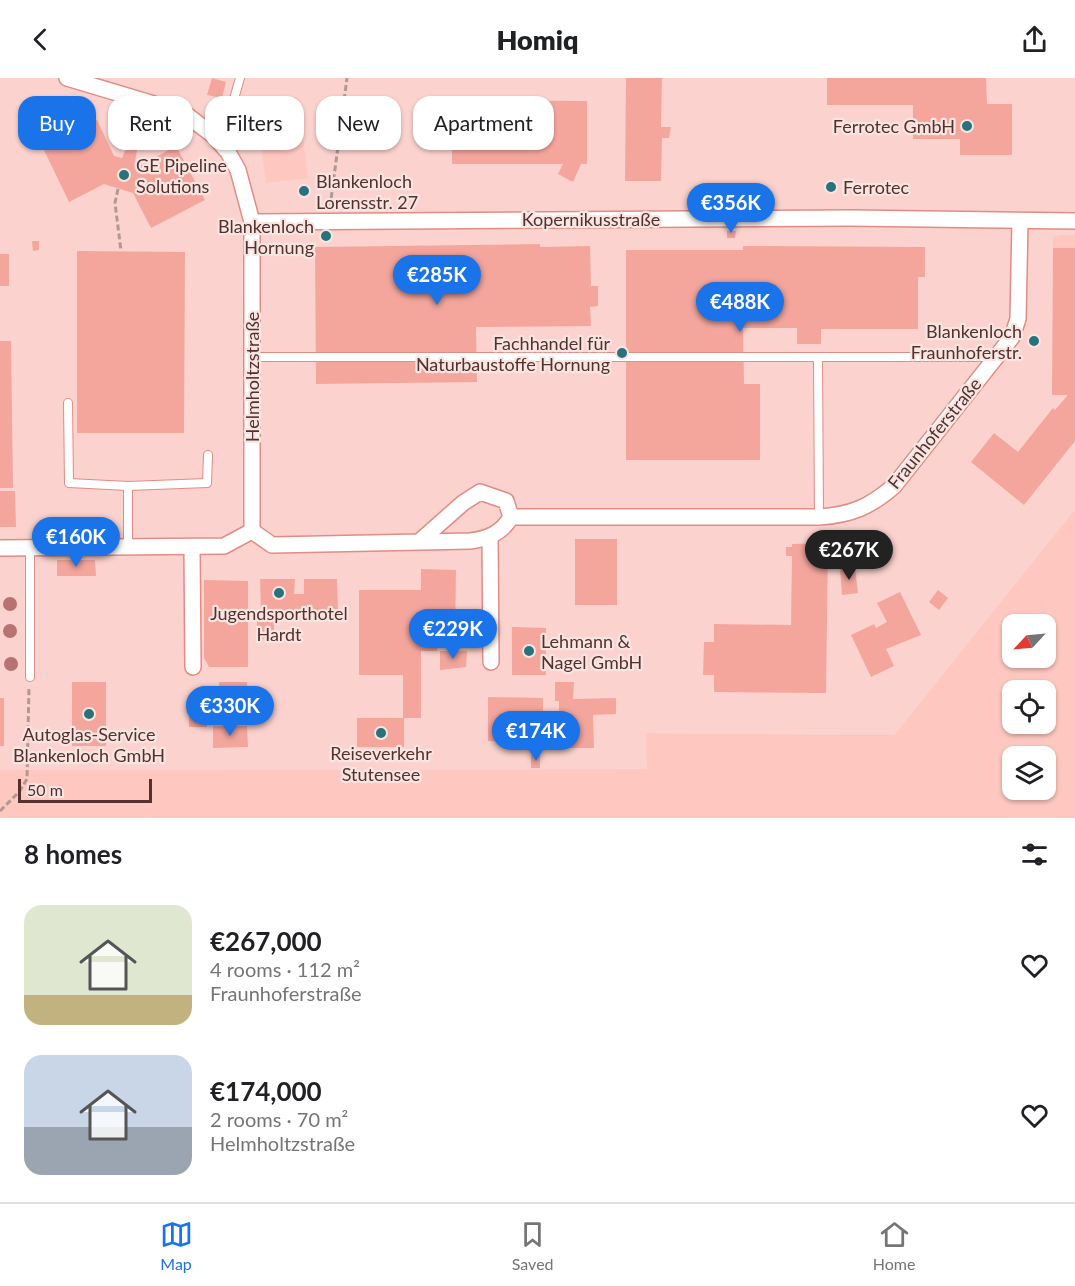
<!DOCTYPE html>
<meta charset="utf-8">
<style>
:root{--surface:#fff;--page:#f6f6f6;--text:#202124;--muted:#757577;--line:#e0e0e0;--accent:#1a73e8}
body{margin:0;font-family:Lato,sans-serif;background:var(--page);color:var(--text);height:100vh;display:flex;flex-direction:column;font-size:22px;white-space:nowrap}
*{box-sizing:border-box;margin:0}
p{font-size:20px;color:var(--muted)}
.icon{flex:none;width:33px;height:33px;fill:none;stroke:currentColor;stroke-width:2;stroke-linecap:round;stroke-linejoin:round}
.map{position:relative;height:740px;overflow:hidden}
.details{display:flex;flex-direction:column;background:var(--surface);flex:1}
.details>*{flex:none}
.top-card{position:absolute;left:18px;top:18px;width:600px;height:54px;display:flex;gap:12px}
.needle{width:39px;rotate:244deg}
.tools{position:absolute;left:1002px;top:536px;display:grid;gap:12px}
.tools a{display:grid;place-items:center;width:54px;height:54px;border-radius:12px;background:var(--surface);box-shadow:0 2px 4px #0004;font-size:30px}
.scale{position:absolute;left:18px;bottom:15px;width:134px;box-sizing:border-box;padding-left:6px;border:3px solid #55312d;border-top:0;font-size:16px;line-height:21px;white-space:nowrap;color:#55312d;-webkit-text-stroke:4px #f8e5e2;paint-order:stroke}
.price{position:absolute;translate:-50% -51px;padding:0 14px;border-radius:21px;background:var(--accent);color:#fff;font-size:20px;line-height:39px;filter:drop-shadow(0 2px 3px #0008)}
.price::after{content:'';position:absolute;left:50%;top:36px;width:18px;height:14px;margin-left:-9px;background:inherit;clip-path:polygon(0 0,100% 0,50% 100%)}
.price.active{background:#222;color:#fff}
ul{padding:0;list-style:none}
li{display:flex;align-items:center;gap:18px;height:150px;padding:0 24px}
li span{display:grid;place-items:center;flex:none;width:168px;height:120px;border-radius:18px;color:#555}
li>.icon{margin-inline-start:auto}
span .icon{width:72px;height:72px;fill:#fffc;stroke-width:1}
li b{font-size:26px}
h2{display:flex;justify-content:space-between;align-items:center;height:72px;padding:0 24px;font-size:26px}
.tag{padding:0 21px;border-radius:18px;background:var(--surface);box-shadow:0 2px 4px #0004;font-size:21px;line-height:54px}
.tag.active{background:var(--accent);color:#fff}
header{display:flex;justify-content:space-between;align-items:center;height:78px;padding:0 24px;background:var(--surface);font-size:27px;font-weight:800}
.tab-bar{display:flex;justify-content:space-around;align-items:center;height:84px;border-top:2px solid var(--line);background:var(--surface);font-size:16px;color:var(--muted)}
.tab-bar a{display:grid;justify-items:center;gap:3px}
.tab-bar .active{color:var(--accent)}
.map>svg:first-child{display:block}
.built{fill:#fbd2cd}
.green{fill:#fec7c0;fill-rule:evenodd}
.building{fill:#f4a69d}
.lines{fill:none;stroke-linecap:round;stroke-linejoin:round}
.lane-casing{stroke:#e28c83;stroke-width:10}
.street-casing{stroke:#e28c83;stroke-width:18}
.path{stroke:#b29895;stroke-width:3;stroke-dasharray:6 3;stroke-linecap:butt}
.lane{stroke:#fff;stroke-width:8}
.street{stroke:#fff;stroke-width:15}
.tree{fill:#b97272}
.poi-dot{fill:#29727b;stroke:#f8e5e2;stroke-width:2}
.labels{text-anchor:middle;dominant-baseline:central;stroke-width:4.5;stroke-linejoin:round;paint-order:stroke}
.poi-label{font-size:18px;fill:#55312d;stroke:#f8e5e2;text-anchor:end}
.street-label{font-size:18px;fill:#55312d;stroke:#f8e5e2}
</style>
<header><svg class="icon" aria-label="back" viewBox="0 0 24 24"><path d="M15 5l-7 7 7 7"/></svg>Homiq<svg class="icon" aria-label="share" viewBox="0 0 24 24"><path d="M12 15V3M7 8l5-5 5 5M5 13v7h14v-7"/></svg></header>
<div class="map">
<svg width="1075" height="740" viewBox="0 0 1075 740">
<rect width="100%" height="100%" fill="#f8e5e2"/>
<path class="built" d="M0,0H1075V431L894,657L646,655L648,691L0,692Z"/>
<g class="green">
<path d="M298,19L308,100L266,105L256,24Z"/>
<path d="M1061,157H1075V170H1053V159Z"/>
<path d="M1075,431V740H0V692L647,691L646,655L894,657ZM1012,546H1046V579H1012ZM1012,612H1046V645H1012ZM1012,678H1046V711H1012Z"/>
</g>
<g class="building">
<path d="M212,0L226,4L222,20L207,17Z"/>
<path d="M626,0H662L661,49H671L669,60H662L661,103H625Z"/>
<path d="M827,0H986L987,26H1012V77H960V61H913V27H827Z"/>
<path d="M452,22L587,23V86H581L573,104L558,96L563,86H452Z"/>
<path d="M97,42L114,78L122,80L127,69L132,68L137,72L135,84L141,87L176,68L205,122L151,150L133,115L104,106L69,124L43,70Z"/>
<rect x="827" y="104" width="8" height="10"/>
<path d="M307,109L308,116H300L299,110Z"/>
<path d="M727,153H736L735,160H727Z"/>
<path d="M321,154H331V161L321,162Z"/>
<path d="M32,163H39V172L33,173Z"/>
<path d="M540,166V169L590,168L591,208H598V228L590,229L591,248L476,249L477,304L316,306L315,169Z"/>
<path d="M743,168L925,169V199H918V251H821V266H797V250H743L744,306H760V382H626V172H743Z"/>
<path d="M1053,170H1075V363L1024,427L971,384L994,355L1018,374L1053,330L1055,332L1068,317H1052Z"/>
<path d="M77,173L185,174L184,355H77Z"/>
<rect x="0" y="176" width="9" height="32"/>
<path d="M1033,257L1039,262L1034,268L1028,263Z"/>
<path d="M0,263H11L13,410H0Z"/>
<path d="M0,413H15L16,449H0Z"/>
<rect x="575" y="461" width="42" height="66"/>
<path d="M828,465L826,615L714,614V597H703L704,564H714V546L791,547L792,478H786V469H792V466Z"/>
<path d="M57,482H95L96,498H57Z"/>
<path d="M855,489L858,515L842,517L840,491Z"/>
<path d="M421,491L456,492L455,559H438L437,573H421V640H403V597H359V512H421Z"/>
<path d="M260,501H295L294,516H304V501H337L338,533H261Z"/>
<path d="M204,502L248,503V589H209L204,580Z"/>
<path d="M938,512L948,520L939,532L929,524Z"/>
<path d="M900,514L921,557L886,571L894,588L871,599L851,557L874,546L876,550L887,544L877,525Z"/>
<path d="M257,538H274V560L257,561Z"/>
<path d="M512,549L546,550V597H512Z"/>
<path d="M440,573H467L466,589L440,592Z"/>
<rect x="72" y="604" width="34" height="64"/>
<path d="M219,604H247L248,634L220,635Z"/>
<path d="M555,604H574L573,621L616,620V636L593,637L594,670H541L543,663H528V672L513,671V664L488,663V619L543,620V656H559V623H555Z"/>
<rect x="0" y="620" width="4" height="48"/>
<path d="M189,631H206L207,649H189Z"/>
<rect x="357" y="640" width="47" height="29"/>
<path d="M213,648H247L248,669L213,670Z"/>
<rect x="531" y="677" width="9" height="13"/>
</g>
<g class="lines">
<defs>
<g id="lane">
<path d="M214,58L228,42L240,0"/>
<path d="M252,279H994"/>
<path d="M818,280L819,439"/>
<path d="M68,325L69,405L128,408"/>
<path d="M128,469V408L207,405L208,377"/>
<path d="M30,599V470"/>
</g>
<g id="street">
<path d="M67,0L184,35L214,58L228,74L238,92L252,144V453"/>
<path d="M252,144L851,140L1075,143"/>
<path d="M511,439H819C851,437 870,429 894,408L1012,259L1018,241L1020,143"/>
<path d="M490,459L491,584"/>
<path d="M192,469L193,589"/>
<path d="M0,470L224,468L252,453L272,467L470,463C488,461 502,455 511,439L506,423L480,414L463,425L420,463"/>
</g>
</defs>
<use href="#lane" class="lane-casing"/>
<use href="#street" class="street-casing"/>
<g class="path">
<path d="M132,35L125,57L132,68"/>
<path d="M118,111L115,125L121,173"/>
<path d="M330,129L347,0"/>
<path d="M0,733L19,714L27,701L29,609"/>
</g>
<use href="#lane" class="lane"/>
<use href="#street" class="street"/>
</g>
<g class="tree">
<circle cx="10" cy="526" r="7"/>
<circle cx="10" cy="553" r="7"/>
<circle cx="11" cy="586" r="7"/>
</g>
<g class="poi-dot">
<circle cx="967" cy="48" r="6"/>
<circle cx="124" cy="97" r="6"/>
<circle cx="831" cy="109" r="6"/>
<circle cx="304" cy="113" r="6"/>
<circle cx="326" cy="158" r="6"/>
<circle cx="1034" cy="263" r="6"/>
<circle cx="622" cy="275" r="6"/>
<circle cx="279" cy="515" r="6"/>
<circle cx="529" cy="573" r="6"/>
<circle cx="89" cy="636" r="6"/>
<circle cx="381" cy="655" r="6"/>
</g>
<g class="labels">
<g class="poi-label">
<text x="955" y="48">Ferrotec GmbH</text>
<text x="136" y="87" text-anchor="start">GE Pipeline<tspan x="136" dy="21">Solutions</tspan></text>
<text x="316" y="103" text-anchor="start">Blankenloch<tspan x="316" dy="21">Lorensstr. 27</tspan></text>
<text x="843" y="109" text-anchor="start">Ferrotec</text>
<text x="314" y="148">Blankenloch<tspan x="314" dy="21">Hornung</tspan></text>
<text x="1022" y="253">Blankenloch<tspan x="1022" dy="21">Fraunhoferstr.</tspan></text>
<text x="610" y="265">Fachhandel für<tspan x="610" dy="21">Naturbaustoffe Hornung</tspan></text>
<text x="279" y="535" text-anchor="middle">Jugendsporthotel<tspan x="279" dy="21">Hardt</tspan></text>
<text x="541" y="563" text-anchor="start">Lehmann &amp;<tspan x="541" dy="21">Nagel GmbH</tspan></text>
<text x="89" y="656" text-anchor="middle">Autoglas-Service<tspan x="89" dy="21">Blankenloch GmbH</tspan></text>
<text x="381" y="675" text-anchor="middle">Reiseverkehr<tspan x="381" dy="21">Stutensee</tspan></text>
</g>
<g class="street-label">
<text x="591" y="141">Kopernikusstraße</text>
<text transform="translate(252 299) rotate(-90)">Helmholtzstraße</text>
<text transform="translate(934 355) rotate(-51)">Fraunhoferstraße</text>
</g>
</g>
</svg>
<div class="tools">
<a><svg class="needle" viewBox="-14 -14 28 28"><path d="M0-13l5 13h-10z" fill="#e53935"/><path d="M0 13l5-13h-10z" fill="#757577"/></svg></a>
<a><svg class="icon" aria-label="locate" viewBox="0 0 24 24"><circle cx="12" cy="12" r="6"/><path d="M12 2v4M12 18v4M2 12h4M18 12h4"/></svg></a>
<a><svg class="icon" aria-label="layers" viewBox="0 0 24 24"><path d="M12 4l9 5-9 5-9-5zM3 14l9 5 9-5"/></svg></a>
</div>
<div class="scale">50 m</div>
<b class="price" style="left:731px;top:156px">€356K</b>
<b class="price" style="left:437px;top:228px">€285K</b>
<b class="price" style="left:740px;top:255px">€488K</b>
<b class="price" style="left:76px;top:490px">€160K</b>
<b class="price active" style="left:849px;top:503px">€267K</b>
<b class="price" style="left:453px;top:582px">€229K</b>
<b class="price" style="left:230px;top:659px">€330K</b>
<b class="price" style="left:536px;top:684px">€174K</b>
<div class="top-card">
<a class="tag active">Buy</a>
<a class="tag">Rent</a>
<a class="tag">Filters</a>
<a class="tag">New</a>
<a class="tag">Apartment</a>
</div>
</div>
<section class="details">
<h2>8 homes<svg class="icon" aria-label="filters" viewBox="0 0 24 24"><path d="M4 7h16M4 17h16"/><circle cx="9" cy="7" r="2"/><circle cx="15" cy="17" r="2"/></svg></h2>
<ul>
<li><span style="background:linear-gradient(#dfe7d0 75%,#c2b280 0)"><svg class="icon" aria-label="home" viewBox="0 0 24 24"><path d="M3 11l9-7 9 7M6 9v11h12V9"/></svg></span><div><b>€267,000</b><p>4 rooms · 112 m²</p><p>Fraunhoferstraße</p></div><svg class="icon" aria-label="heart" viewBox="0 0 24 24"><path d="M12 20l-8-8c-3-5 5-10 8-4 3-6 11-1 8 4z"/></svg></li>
<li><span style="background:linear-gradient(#c9d6e8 60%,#9aa5b1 0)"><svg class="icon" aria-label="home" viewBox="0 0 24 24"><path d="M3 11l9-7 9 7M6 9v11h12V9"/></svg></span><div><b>€174,000</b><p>2 rooms · 70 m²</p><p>Helmholtzstraße</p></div><svg class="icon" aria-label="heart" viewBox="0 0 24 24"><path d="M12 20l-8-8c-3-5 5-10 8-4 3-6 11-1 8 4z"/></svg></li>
</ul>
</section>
<nav class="tab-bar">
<a class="active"><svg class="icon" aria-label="map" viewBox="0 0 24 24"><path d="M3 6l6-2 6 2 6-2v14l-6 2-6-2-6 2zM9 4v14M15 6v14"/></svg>Map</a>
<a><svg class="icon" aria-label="saved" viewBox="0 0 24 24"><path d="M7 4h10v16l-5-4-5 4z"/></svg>Saved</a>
<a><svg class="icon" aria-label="home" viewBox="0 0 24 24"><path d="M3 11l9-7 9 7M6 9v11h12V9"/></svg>Home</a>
</nav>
